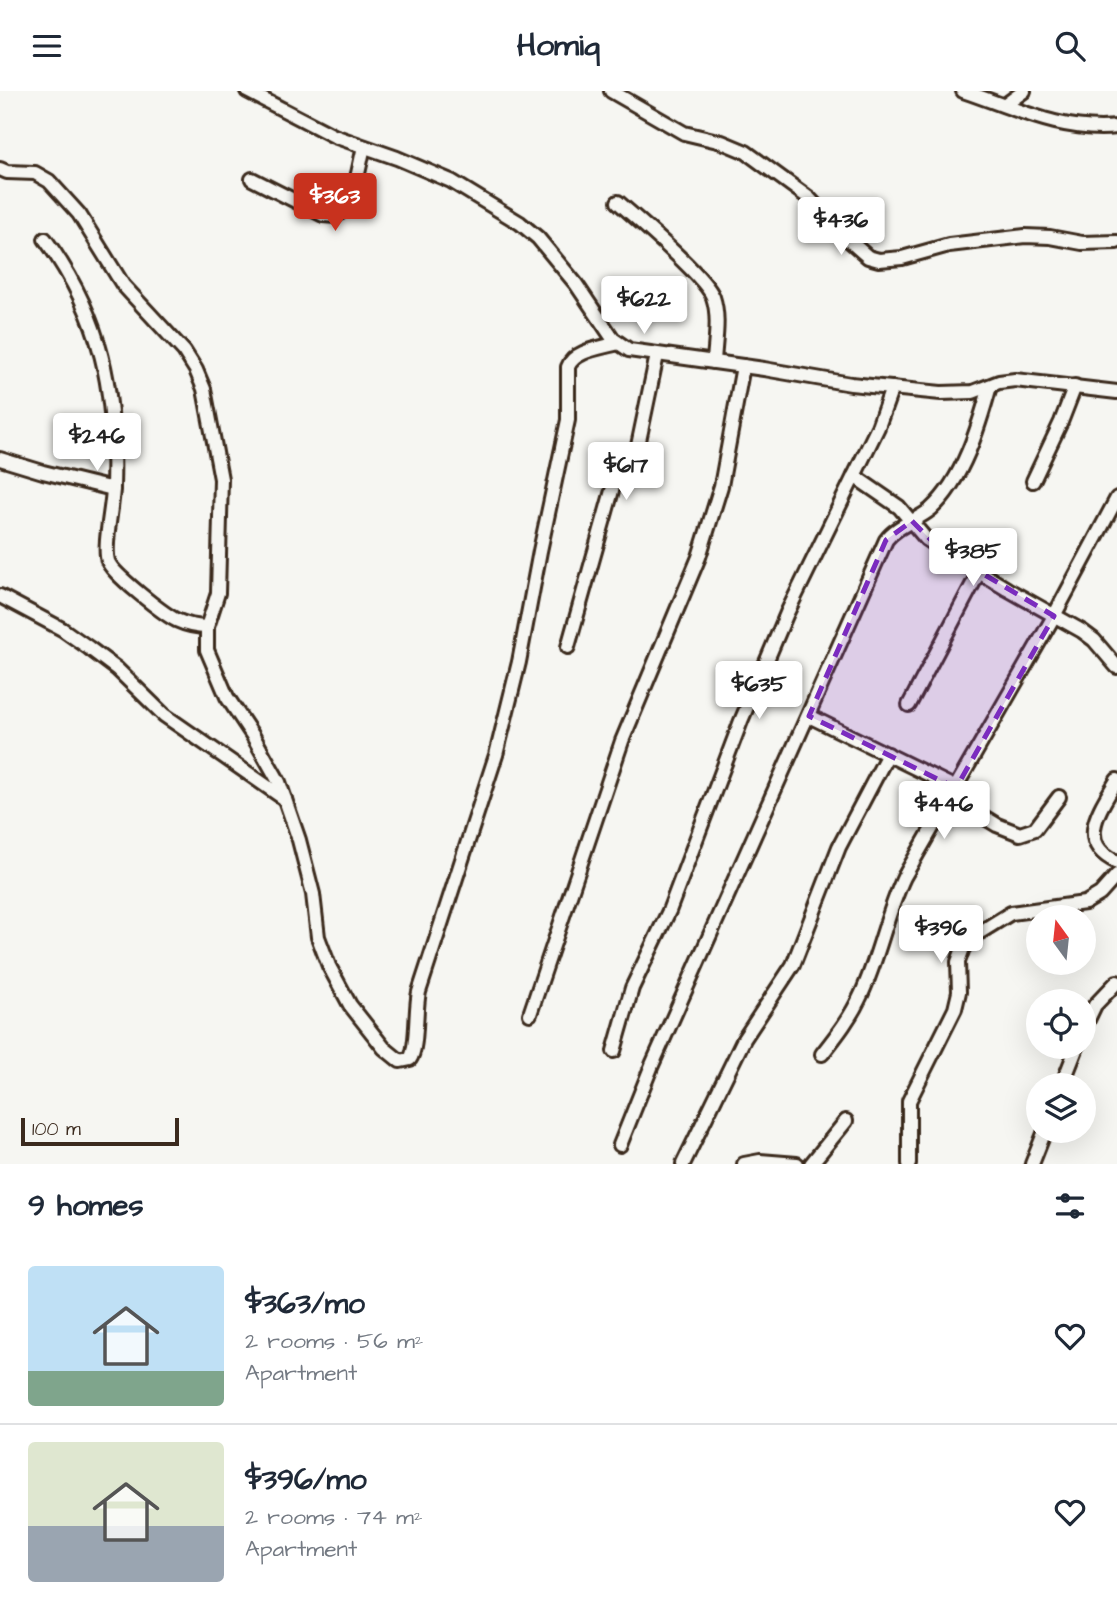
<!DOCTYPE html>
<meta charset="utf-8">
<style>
:root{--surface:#fff;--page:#f6f6f7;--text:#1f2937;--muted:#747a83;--line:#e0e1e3;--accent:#c8321e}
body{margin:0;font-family:"Architects Daughter",sans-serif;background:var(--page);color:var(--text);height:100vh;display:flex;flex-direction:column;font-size:26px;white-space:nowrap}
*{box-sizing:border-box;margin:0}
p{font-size:23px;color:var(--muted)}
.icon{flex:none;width:38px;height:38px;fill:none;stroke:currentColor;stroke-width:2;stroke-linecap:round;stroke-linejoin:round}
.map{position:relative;height:1073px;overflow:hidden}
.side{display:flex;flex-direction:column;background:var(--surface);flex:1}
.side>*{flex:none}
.needle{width:46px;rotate:345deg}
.tools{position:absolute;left:1026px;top:814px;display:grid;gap:14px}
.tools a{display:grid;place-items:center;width:70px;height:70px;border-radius:50%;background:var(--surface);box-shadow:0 7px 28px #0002;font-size:35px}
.scale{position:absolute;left:21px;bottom:18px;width:158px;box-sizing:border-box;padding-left:7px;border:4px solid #3b2a1e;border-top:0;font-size:19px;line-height:24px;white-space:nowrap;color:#3b2a1e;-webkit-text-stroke:5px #f6f6f2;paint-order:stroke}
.price{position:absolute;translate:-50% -60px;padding:0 16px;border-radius:7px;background:#fff;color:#222;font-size:23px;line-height:46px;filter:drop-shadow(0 2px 4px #0008)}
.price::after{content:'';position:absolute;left:50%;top:42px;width:21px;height:16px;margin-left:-10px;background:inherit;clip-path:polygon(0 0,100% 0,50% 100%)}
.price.selected{background:var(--accent);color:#fff}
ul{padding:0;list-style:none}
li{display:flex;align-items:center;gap:21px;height:175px;padding:0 28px}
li+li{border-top:2px solid var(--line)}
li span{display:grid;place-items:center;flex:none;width:196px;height:140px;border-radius:7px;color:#555}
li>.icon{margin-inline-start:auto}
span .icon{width:84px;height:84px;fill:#fffc;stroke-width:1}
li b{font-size:30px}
h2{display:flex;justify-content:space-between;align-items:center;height:84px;padding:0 28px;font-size:30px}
header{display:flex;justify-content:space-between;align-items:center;height:91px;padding:0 28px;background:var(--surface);font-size:32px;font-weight:700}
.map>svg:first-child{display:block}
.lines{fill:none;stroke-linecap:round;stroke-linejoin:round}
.minor-casing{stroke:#3b2a1e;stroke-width:18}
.minor{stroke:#f6f6f2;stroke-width:12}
.marked{fill:#7b2cbf;fill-opacity:0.2;stroke:#7b2cbf;stroke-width:5;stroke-dasharray:14 9;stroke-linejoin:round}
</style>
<header><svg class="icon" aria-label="menu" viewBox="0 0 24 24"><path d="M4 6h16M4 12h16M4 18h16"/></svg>Homiq<svg class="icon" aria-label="search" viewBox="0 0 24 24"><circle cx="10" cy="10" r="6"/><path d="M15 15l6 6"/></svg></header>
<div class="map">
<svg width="1117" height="1073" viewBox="0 0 1117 1073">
<rect width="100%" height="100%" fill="#f6f6f2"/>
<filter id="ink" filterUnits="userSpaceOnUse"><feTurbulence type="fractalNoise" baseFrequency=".0143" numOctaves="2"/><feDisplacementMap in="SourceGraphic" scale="14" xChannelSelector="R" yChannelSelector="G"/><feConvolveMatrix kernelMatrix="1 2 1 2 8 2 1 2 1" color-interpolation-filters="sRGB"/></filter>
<g filter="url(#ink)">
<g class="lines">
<defs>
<g id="minor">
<path d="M247,0L334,45L397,67L451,90L520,132L538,147L576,193L613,248L629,259L764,278L851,293L941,302L973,301L999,291L1015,289L1117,301"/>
<path d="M611,0L684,42L722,51L746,61L809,107L843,144L868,166L879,169L902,167L949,154L1025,145L1050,146L1082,152L1117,151"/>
<path d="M963,0C1014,17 1063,42 1117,36"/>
<path d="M1005,14L1024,0"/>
<path d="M0,78L7,81L35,82L49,90L79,123L123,194L184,260L196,279L204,298L221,388L218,502L207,536V559L227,606L253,645L279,691L299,749L313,803L318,846L329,875L350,914L384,957L400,970L410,968C418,957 415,918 419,901L496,664L519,571L540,460L568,329V276C574,259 602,257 618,252"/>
<path d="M252,88L323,124L336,125C356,111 358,78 364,56"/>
<path d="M618,111C638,129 705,185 713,206C720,227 715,250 714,271"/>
<path d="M45,148C102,226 116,300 113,396C113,415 103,454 108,470C112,483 164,523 176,529C187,534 196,536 207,536"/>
<path d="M0,368L43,381L113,398"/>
<path d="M854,385L899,416L926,448L938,456L1007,498L1082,540L1094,549L1117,576"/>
<path d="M1033,390L1061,331L1075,295"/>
<path d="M0,505L62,538L89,557L117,578L164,624L285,708"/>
<path d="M568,556L613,396C618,384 630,381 635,369L657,264"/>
<path d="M909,614L979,481"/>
<path d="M809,625L956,697"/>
<path d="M1117,689C1101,717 1074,751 1117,771"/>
<path d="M951,706L997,734L1020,743L1035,738L1059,706"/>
<path d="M530,923L622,650L699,466L721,395L743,275"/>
<path d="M1083,939L1095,914L1117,891"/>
<path d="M614,960L632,897L669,820L741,630L787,522L878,336L892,297"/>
<path d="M822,963C837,944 851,926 861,904C879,866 886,824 904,786L1054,525L1117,407"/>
<path d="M1062,994L1077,956"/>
<path d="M620,1054L652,974L886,449C897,434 917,430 931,418C963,389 979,335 990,295"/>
<path d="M683,1073L744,948L793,874L839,756L888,663"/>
<path d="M744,1073L760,1070L797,1073"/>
<path d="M811,1073L846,1030"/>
<path d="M909,1073V1010L955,918L959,901L958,871L963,857L977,843L1011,822L1085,812L1100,803L1117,784"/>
<path d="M1032,1073L1045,1040"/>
</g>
</defs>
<use href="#minor" class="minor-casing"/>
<use href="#minor" class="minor"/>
</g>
</g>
<path class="marked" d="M912,430L938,456L1054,525L956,697L809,625L886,449Z"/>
</svg>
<div class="tools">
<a><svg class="needle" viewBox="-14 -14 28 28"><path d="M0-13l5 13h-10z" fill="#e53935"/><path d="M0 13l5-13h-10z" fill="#747a83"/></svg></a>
<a><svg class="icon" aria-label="locate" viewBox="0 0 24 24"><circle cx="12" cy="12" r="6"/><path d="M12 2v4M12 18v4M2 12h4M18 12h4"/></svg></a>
<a><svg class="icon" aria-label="layers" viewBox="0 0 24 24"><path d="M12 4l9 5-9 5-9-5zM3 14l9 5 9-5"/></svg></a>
</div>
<div class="scale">100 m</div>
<b class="price selected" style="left:335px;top:142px">$363</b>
<b class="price" style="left:841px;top:166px">$436</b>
<b class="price" style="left:644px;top:245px">$622</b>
<b class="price" style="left:97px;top:382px">$246</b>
<b class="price" style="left:626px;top:411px">$617</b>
<b class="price" style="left:973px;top:497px">$385</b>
<b class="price" style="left:759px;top:630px">$635</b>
<b class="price" style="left:944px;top:750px">$446</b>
<b class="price" style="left:941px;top:874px">$396</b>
</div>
<section class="side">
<h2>9 homes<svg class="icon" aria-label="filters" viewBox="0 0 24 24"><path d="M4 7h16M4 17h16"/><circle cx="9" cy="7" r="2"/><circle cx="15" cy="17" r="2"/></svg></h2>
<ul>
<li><span style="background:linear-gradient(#bfe0f5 75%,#7fa58c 0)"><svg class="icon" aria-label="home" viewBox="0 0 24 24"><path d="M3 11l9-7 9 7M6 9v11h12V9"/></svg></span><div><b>$363/mo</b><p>2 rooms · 56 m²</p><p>Apartment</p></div><svg class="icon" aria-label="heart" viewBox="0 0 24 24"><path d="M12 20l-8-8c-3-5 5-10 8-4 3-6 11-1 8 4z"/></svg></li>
<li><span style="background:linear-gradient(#dfe7d0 60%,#9aa5b1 0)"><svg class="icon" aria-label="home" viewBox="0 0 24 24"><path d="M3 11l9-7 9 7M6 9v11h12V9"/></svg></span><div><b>$396/mo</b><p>2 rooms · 74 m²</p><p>Apartment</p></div><svg class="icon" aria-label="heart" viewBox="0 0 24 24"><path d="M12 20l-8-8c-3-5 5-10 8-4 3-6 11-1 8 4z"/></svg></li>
</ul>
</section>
